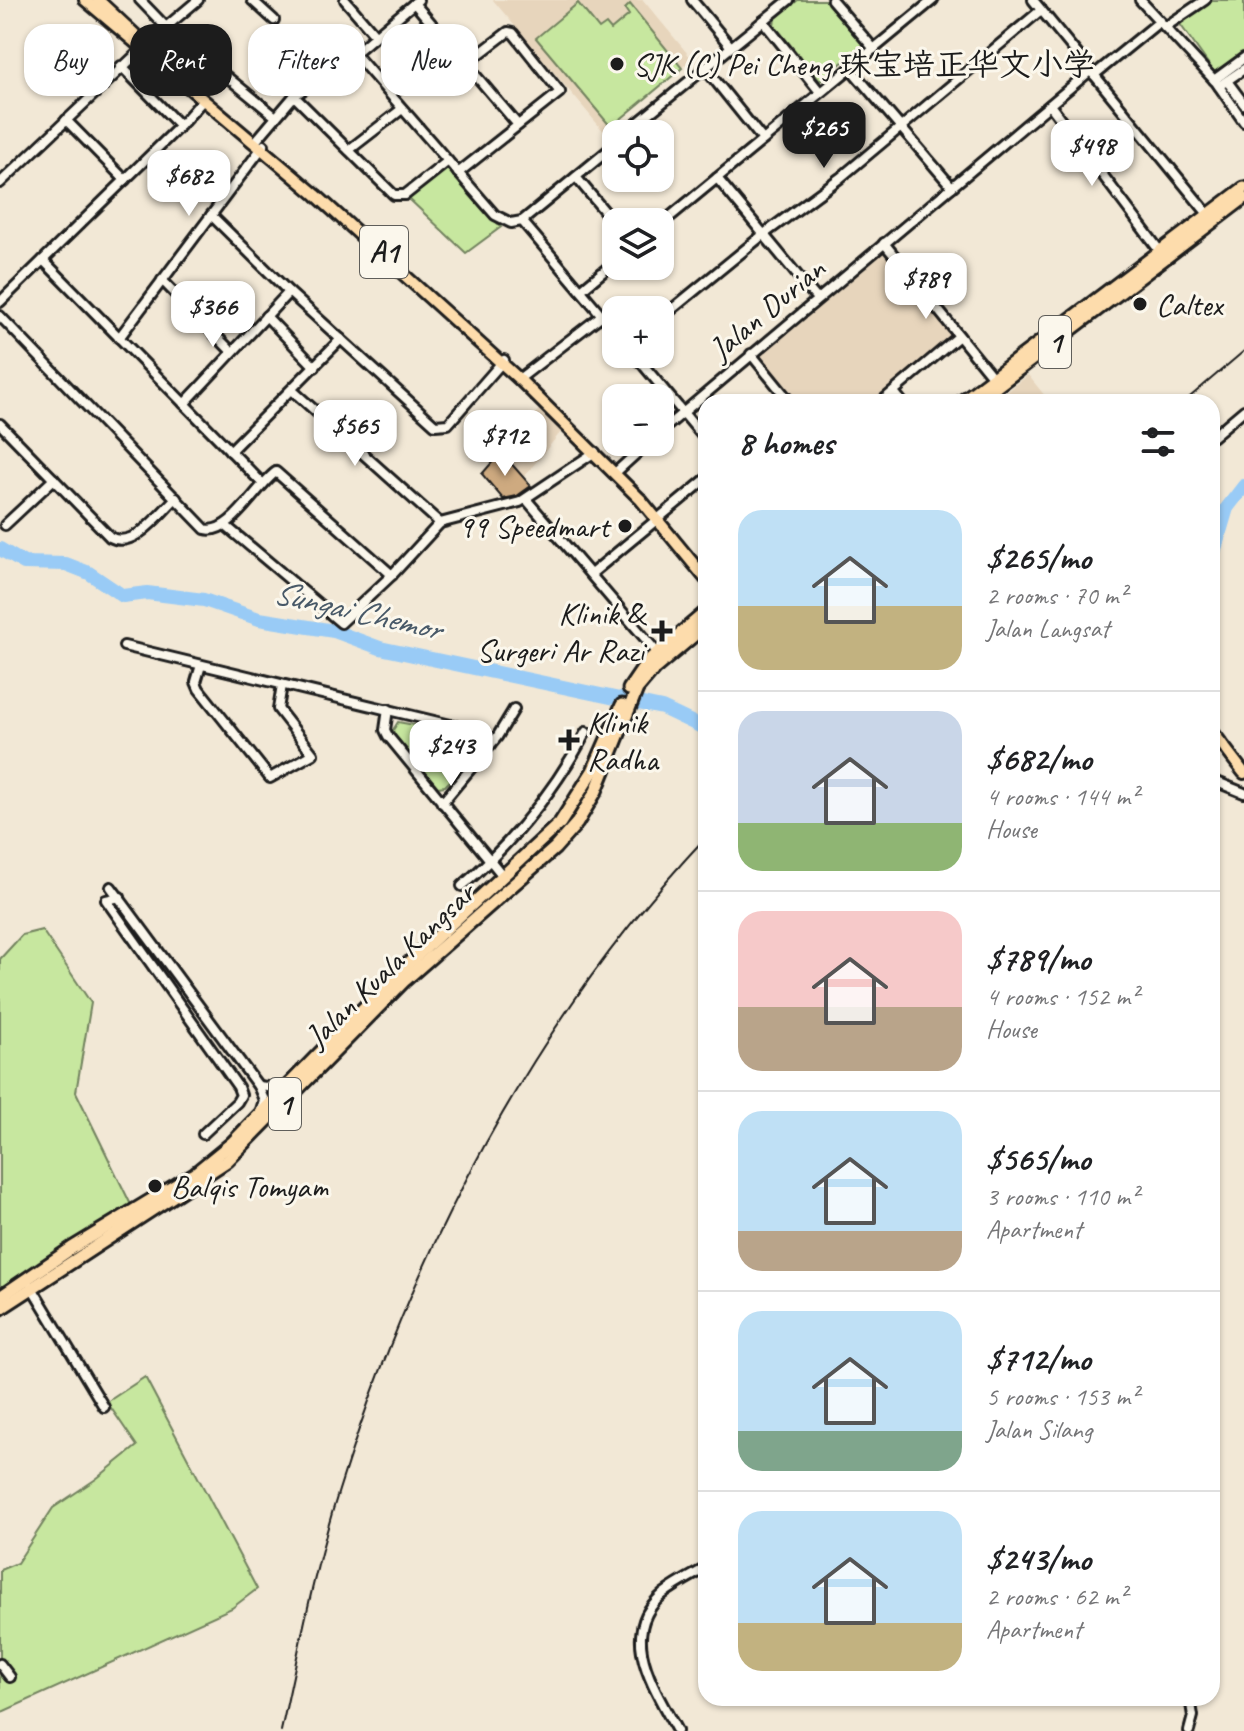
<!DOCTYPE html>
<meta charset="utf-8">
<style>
:root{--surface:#fff;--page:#f2f2f2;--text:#202124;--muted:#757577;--line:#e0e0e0;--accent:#1c1c1c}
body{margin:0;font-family:Caveat,"LXGW WenKai TC",sans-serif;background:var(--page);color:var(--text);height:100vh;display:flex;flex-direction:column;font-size:30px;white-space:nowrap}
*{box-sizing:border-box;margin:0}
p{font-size:26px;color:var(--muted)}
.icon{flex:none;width:44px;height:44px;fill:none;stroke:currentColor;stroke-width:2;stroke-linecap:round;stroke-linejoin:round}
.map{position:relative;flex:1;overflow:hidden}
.panel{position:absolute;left:698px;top:394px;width:522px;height:1312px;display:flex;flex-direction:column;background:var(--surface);border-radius:24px;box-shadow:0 2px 6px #0004}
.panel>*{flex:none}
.hud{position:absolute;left:24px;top:24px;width:554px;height:72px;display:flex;gap:16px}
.controls{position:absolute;left:602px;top:120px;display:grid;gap:16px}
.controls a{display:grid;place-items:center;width:72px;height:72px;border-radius:16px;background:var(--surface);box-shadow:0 2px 6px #0004;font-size:40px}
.price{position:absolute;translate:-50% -68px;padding:0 18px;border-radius:16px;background:#fff;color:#222;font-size:26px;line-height:52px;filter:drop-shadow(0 2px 4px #0008)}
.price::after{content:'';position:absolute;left:50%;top:48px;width:24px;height:18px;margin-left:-12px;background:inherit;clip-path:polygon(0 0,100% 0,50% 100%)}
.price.selected{background:var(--accent);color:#fff}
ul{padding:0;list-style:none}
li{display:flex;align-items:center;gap:24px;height:200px;padding:0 40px}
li+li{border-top:2px solid var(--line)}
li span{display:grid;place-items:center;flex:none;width:224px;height:160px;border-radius:24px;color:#555}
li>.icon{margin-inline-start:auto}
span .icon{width:96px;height:96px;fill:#fffc;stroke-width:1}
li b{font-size:34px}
h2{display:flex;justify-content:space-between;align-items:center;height:96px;padding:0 40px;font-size:34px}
.chip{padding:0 28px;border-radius:24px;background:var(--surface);box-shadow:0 2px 6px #0004;font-size:28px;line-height:72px}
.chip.selected{background:var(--accent);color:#fff}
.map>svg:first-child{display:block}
.built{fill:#e7d5bc}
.green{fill:#c7e79f;stroke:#72825e;stroke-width:2}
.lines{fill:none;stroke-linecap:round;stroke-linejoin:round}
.river{stroke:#99cbf6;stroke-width:14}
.building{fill:#ceaa80;stroke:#1c1c1c;stroke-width:2}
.minor-casing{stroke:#1c1c1c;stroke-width:14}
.major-casing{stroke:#1c1c1c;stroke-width:16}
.highway-casing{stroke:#1c1c1c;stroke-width:17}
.minor{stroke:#fbf7ec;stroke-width:8}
.major{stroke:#fddcac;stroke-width:10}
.highway{stroke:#fddcac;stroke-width:11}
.rail{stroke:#1c1c1c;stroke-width:2}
.poi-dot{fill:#1c1c1c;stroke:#fbf7ec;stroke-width:3}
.labels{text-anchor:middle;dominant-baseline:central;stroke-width:6;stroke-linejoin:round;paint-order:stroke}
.shield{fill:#fbf7ec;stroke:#5f5e5a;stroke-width:2}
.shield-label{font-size:30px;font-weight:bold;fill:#1c1c1c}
.poi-label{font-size:32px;fill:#1c1c1c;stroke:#fbf7ec;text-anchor:start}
.street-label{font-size:32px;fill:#1c1c1c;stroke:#fbf7ec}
.water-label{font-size:34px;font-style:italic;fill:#485968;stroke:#fbf7ec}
</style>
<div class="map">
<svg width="1244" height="1731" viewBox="0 0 1244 1731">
<rect width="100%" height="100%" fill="#f2e8d6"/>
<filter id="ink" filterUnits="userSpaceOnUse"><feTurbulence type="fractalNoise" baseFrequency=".0125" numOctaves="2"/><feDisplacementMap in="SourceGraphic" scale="16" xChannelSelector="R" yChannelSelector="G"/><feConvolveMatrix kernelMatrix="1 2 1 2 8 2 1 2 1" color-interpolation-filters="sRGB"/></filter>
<g filter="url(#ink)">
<g class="built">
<path d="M493,0H643L692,59L605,133Z"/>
<path d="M888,242L964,335L882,402H790L751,354Z"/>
<path d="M1028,375L1050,402H994Z"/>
<path d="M543,405L565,427L523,478L501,452Z"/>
</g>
<g class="green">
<path d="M798,0H825L863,45L820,81L774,25L775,18Z"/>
<path d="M1199,0H1244V52L1214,72L1175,17Z"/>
<path d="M578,3L599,29L606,24L611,30L629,15L625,9L630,4L682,68L611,127L536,38Z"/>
<path d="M447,168L501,227L466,253L407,197Z"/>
<path d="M398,722L462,734L475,746V755L445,786L438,787L395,736L393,730Z"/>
<path d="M42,930L91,1003L76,1092L134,1211L0,1297V959L22,935Z"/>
<path d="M145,1377L257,1589L232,1608L0,1713V1570L17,1563L53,1508L96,1479L137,1446L107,1402Z"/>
</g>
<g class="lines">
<g class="river">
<path d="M0,549L24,563L66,564L89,573L123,596L147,593L204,600L259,619L334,631L380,648L662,708L706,729"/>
<path d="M1212,559L1227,508L1244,486"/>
</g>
</g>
<path class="building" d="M501,452L531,486L517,496L503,499L482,474Z"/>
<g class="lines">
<defs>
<g id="minor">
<path d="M140,0L166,27L276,117"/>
<path d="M252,0L274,20"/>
<path d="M345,0L376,36"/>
<path d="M692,0L731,47"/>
<path d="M832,0L874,49"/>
<path d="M1033,0L1212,219"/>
<path d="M1140,0L1216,82L1244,122"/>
<path d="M414,3L518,125"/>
<path d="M763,21L820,92"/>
<path d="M166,27L198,0"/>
<path d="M1165,27L1205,0"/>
<path d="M355,54L495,215L511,223L522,221L616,144"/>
<path d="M121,66L180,126"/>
<path d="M705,68L763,140"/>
<path d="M850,68L952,187"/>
<path d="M1094,75L1159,22"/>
<path d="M1214,80L1244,58"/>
<path d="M1227,81L1244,104"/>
<path d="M1219,86L1244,69"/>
<path d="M294,96L394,195H405L448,161"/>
<path d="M1050,105L1162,254"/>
<path d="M66,120L125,180"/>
<path d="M624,134L789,0"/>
<path d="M255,142L294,96L350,57L418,0"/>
<path d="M349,150L402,109"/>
<path d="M458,173L560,92L513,33L508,32L466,64"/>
<path d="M576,177L616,225"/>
<path d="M717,178L817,299"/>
<path d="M0,183L142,49"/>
<path d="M211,215L289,292L435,425L448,424L504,360"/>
<path d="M522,221L616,332"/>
<path d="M660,225L933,0"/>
<path d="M884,243L994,379"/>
<path d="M43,260L263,484"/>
<path d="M162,280L232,352"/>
<path d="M581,290L616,261"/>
<path d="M0,302L180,126L203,100"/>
<path d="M0,316L205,529C230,536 256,486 276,472L392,575"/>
<path d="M266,316L315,367"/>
<path d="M660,319L764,234L840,178L1041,10"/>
<path d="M119,338L264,145"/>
<path d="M634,354L706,440"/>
<path d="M751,354L790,402"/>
<path d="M519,379L602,315"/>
<path d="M292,390L440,523"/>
<path d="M894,392L902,402"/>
<path d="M881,402L959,336"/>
<path d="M184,404L289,292"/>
<path d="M0,424L110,537C134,550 159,514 176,498"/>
<path d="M660,432L1090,71"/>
<path d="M1212,437L1244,410"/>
<path d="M230,451L341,339"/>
<path d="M615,473L649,442"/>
<path d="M526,499L661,657"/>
<path d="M5,525L54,479"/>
<path d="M226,526L341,623L392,575L440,523L520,502L595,452"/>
<path d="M591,574L706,479"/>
<path d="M124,646L467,729L490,746"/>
<path d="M201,665L196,682L199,689L270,778L313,754L278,709L282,685"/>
<path d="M388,709L385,730L388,736L503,876"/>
<path d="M1212,780L1244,793"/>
<path d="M442,803L497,737L514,709"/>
<path d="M462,886C512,843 555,790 586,732"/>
<path d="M111,887L258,1086L264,1100L261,1110"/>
<path d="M120,897L106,900L238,1087L241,1095L237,1102L203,1134"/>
<path d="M258,1086L285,1089"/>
<path d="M31,1286L104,1407"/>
<path d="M0,1664L10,1677"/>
<path d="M677,1731C655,1689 616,1634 663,1594C676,1584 692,1576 706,1568"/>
<path d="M1189,1731L1193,1716L1190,1698"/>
</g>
<g id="major">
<path d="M85,0L316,195L519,379L641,500L706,579"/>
<path d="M98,0L143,42"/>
<path d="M1212,731L1244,773"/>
</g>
<g id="highway">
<path d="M961,402L1244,188"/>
<path d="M976,402L1244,198"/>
<path d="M629,689L648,661L706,612"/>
<path d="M0,1297L72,1248L194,1174L232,1143L397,974L560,823L593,771L622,705"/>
<path d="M0,1309L227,1161L405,980L555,848L577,823L596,791L637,689L654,669L706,625"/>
</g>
</defs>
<use href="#minor" class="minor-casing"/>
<use href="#major" class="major-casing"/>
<use href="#highway" class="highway-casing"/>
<use href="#minor" class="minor"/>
<use href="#major" class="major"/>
<use href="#highway" class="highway"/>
<g class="rail">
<path d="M1184,402L1244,351"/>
<path d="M281,1731C299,1650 314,1569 339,1490C413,1252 535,1019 706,837"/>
</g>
</g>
</g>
<g class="poi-dot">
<circle cx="617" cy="64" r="8"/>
<circle cx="1140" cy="304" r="8"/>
<circle cx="625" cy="526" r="8"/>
<path d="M658 619h8v8h8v8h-8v8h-8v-8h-8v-8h8z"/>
<path d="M565 728h8v8h8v8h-8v8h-8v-8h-8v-8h8z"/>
<circle cx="155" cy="1186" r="8"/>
</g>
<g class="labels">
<g class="shield">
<rect x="360" y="226" width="48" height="52" rx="6"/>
<rect x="1039" y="316" width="32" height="52" rx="6"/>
<rect x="269" y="1078" width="32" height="52" rx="6"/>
</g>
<g class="shield-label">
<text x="384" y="252">A1</text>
<text x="1055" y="342">1</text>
<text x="285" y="1104">1</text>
</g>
<g class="poi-label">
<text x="633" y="64">SJK (C) Pei Cheng 珠宝培正华文小学</text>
<text x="1156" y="304">Caltex</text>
<text x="609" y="526" text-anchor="end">99 Speedmart</text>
<text x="644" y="613" text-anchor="end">Klinik &amp;<tspan x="644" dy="37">Surgeri Ar Razi</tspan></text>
<text x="587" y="722">Klinik<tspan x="587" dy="37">Radha</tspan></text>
<text x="171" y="1186">Balqis Tomyam</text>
</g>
<g class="street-label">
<text transform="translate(767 309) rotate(-40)">Jalan Durian</text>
<text transform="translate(390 965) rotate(-44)">Jalan Kuala Kangsar</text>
</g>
<g class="water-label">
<text transform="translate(357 610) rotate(13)">Sungai Chemor</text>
</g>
</g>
</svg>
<div class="controls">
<a><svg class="icon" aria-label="locate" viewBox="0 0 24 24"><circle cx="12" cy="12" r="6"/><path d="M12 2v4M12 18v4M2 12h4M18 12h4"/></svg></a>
<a><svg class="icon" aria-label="layers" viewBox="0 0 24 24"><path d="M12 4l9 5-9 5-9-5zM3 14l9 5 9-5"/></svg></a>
<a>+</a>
<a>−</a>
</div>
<b class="price selected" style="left:824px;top:170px">$265</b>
<b class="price" style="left:1092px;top:188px">$498</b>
<b class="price" style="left:189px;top:218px">$682</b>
<b class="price" style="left:926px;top:321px">$789</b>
<b class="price" style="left:213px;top:349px">$366</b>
<b class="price" style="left:355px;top:468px">$565</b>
<b class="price" style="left:505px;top:478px">$712</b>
<b class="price" style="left:451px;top:788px">$243</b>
<div class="hud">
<a class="chip">Buy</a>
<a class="chip selected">Rent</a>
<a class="chip">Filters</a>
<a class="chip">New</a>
</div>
<section class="panel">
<h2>8 homes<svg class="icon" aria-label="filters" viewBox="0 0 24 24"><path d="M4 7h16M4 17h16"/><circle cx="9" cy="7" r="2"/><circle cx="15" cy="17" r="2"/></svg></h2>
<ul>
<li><span style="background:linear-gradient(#bfe0f5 60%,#c2b280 0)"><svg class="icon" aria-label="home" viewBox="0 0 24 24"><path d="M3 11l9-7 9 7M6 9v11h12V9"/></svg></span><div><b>$265/mo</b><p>2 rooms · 70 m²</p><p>Jalan Langsat</p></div></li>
<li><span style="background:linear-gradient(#c9d6e8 70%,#8fb573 0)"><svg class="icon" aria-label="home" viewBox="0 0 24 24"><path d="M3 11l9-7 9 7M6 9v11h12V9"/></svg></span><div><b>$682/mo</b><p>4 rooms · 144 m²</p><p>House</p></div></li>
<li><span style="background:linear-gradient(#f6c9c9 60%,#b9a48a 0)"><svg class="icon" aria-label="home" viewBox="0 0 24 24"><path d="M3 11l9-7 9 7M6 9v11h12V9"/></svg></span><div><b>$789/mo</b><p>4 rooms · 152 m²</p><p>House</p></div></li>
<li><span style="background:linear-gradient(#bfe0f5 75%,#b9a48a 0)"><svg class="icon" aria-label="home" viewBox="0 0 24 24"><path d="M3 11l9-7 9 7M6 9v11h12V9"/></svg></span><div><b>$565/mo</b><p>3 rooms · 110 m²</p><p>Apartment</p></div></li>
<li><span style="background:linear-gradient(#bfe0f5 75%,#7fa58c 0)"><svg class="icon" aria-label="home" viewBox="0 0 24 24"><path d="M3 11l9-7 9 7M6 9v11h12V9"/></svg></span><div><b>$712/mo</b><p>5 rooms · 153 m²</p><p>Jalan Silang</p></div></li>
<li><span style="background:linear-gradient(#bfe0f5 70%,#c2b280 0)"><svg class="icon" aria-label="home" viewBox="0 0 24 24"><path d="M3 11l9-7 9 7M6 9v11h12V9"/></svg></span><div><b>$243/mo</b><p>2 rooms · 62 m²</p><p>Apartment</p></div></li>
</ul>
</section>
</div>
